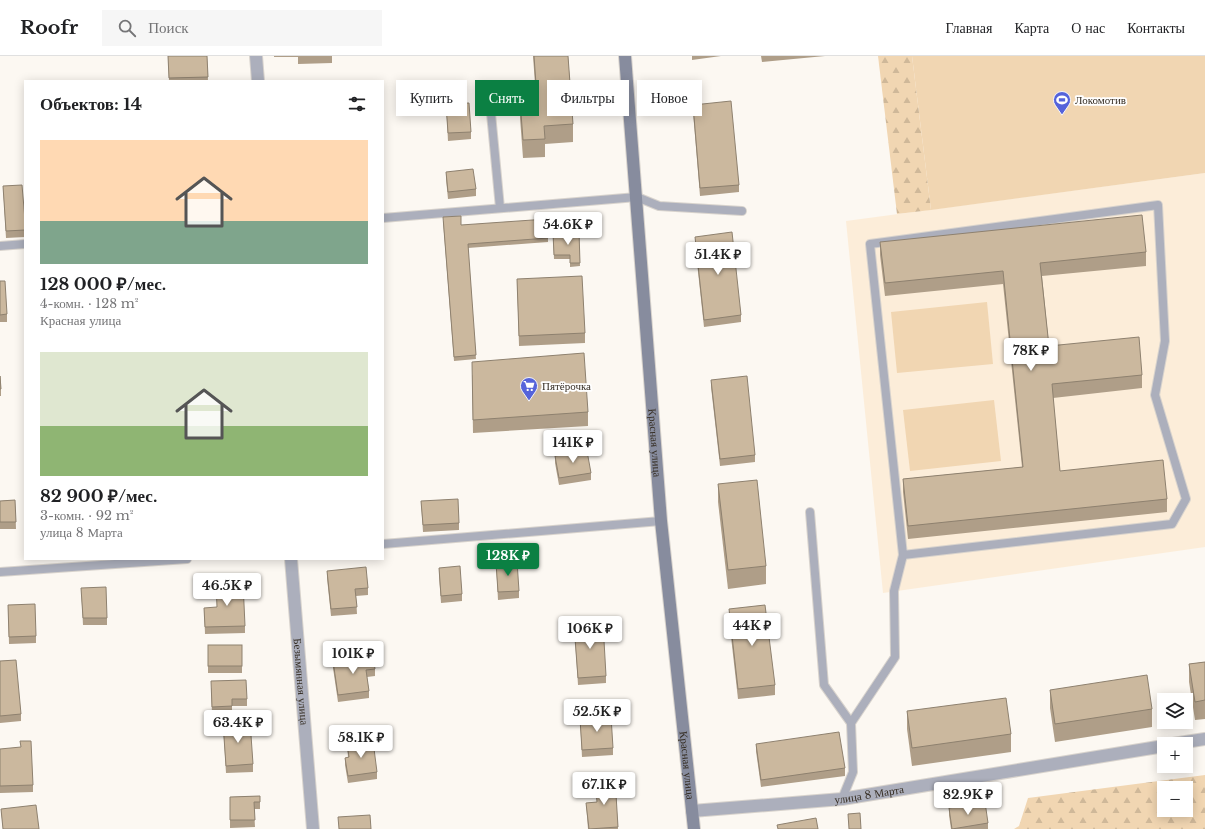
<!DOCTYPE html>
<html lang="ru">
<meta charset="utf-8">
<style>
:root{--surface:#fff;--page:#f6f6f6;--text:#202124;--muted:#757577;--line:#e0e0e0;--accent:#0b8043}
body{margin:0;font-family:"Libre Baskerville",serif;background:var(--page);color:var(--text);height:100vh;display:flex;flex-direction:column;font-size:15px;white-space:nowrap}
*{box-sizing:border-box;margin:0}
p{font-size:13px;color:var(--muted)}
.icon{flex:none;width:22px;height:22px;fill:none;stroke:currentColor;stroke-width:2;stroke-linecap:round;stroke-linejoin:round}
.map{position:relative;flex:1;overflow:hidden}
.details{position:absolute;left:24px;top:24px;width:360px;height:480px;display:flex;flex-direction:column;background:var(--surface);border-radius:0px;box-shadow:0 2px 10px #0003}
.details>*{flex:none}
.guide{position:absolute;left:396px;top:24px;width:380px;height:36px;display:flex;gap:8px}
.tools{position:absolute;left:1157px;top:637px;display:grid;gap:8px}
.tools a{display:grid;place-items:center;width:36px;height:36px;border-radius:0px;background:var(--surface);box-shadow:0 2px 10px #0003;font-size:20px}
.price{position:absolute;translate:-50% -34px;padding:0 9px;border-radius:4px;background:#fff;color:#222;font-size:13px;line-height:26px;filter:drop-shadow(0 1px 2px #0008)}
.price::after{content:'';position:absolute;left:50%;top:24px;width:12px;height:9px;margin-left:-6px;background:inherit;clip-path:polygon(0 0,100% 0,50% 100%)}
.price.selected{background:var(--accent);color:#fff}
ul{padding:0;list-style:none}
li{display:grid;align-content:center;gap:8px;height:212px;padding:0 16px}
li span{display:grid;place-items:center;height:124px;border-radius:0px;color:#555}
li>.icon{margin-inline-start:auto}
span .icon{width:72px;height:72px;fill:#fffc;stroke-width:1}
li b{font-size:17px}
h2{display:flex;justify-content:space-between;align-items:center;height:48px;padding:0 16px;font-size:17px}
.pill{padding:0 14px;border-radius:0px;background:var(--surface);box-shadow:0 2px 10px #0003;font-size:14px;line-height:36px}
.pill.selected{background:var(--accent);color:#fff}
header{display:flex;align-items:center;gap:24px;box-sizing:border-box;height:56px;padding:0 20px;background:var(--surface);border-bottom:1px solid var(--line)}
header strong{font-size:19px}
nav{display:flex;gap:22px;margin-inline-start:auto;font-size:14px}
.search{width:280px;height:36px;background:var(--page);display:flex;align-items:center;gap:10px;box-sizing:border-box;padding:0 14px;border-radius:0px;color:var(--muted);font-size:15px}
.map>svg:first-child{display:block}
.built{fill:#fcedd9}
.grass{fill:#f1d6b2}
.forest{fill:url(#forest-firs);fill-rule:evenodd}
.lines{fill:none;stroke-linecap:round;stroke-linejoin:round}
.lane-casing{stroke:#d8d3cd;stroke-width:10}
.street-casing{stroke:#d8d3cd;stroke-width:14}
.secondary-casing{stroke:#d8d3cd;stroke-width:14}
.lane{stroke:#acafbc;stroke-width:8}
.street{stroke:#acafbc;stroke-width:12}
.secondary{stroke:#878c9e;stroke-width:12}
.wall{fill:#af9e88}
.building{fill:#cbb89e;stroke:#8e816f}
.labels{text-anchor:middle;dominant-baseline:central;stroke-width:3.5;stroke-linejoin:round;paint-order:stroke}
.poi-label{font-size:11px;fill:#352d23;stroke:#fff;text-anchor:start}
.street-label{font-size:11px;fill:#352d23;stroke:#fff}
</style>
<header>
<strong>Roofr</strong>
<div class="search"><svg class="icon" aria-label="search" viewBox="0 0 24 24"><circle cx="10" cy="10" r="6"/><path d="M15 15l6 6"/></svg>Поиск</div>
<nav><a>Главная</a><a>Карта</a><a>О нас</a><a>Контакты</a></nav>
</header>
<div class="map">
<svg width="1205" height="773" viewBox="0 0 1205 773">
<defs>
<pattern id="forest-firs" width="22" height="20" patternUnits="userSpaceOnUse"><rect width="22" height="20" fill="#f1d6b2"/><path d="M5 1l3.5 6h-7zM16 11l3.5 6h-7z" fill="#cfb899"/></pattern>
</defs>
<rect width="100%" height="100%" fill="#fcf8f2"/>
<path class="built" d="M1205,117V491L883,537L846,165Z"/>
<g class="grass">
<path d="M912,0H1205V117L931,154Z"/>
<path d="M987,246L993,308L897,317L891,256Z"/>
<path d="M994,344L1001,405L910,415L903,354Z"/>
</g>
<g class="forest">
<path d="M878,0H912L931,154L897,158Z"/>
<path d="M1205,719V773H1014L1019,770L1028,742ZM1164,732H1186V754H1164Z"/>
</g>
<g class="lines">
<defs>
<g id="lane">
<path d="M490,47L500,152"/>
<path d="M1158,149L1165,285L1155,339L1186,443L1172,468L903,499L870,188Z"/>
<path d="M383,162L637,141L659,150L742,155"/>
<path d="M0,190L25,188"/>
<path d="M810,456L824,629L851,667"/>
<path d="M383,488L661,465"/>
<path d="M0,516L187,503"/>
<path d="M842,743L853,716L851,667L895,601L894,535L903,499"/>
</g>
<g id="street">
<path d="M256,0L258,25"/>
<path id="s1" d="M291,503L313,773"/>
<path d="M1173,688L1205,683"/>
<path id="s2" d="M692,755L842,743L1164,690"/>
</g>
<g id="secondary">
<path id="s3" d="M625,0L661,465L694,773"/>
</g>
</defs>
<use href="#lane" class="lane-casing"/>
<use href="#street" class="street-casing"/>
<use href="#secondary" class="secondary-casing"/>
<use href="#lane" class="lane"/>
<use href="#street" class="street"/>
<use href="#secondary" class="secondary"/>
</g>
<g class="wall">
<path d="M168,0H207L208,25H169Z"/>
<path d="M274,0H332V7L298,8V1H274Z"/>
<path d="M533,0H568L573,68V86L545,88V101L523,102L520,62V44L536,42Z"/>
<path d="M692,0H721L692,4Z"/>
<path d="M761,0H825L762,6Z"/>
<path d="M446,48L471,76V83L448,85Z"/>
<path d="M693,49L739,129V136L700,140L693,56Z"/>
<path d="M446,116L476,133V140L448,143L446,123Z"/>
<path d="M3,130L25,164V181L6,182Z"/>
<path d="M443,165L461,169L548,182V186L468,192L476,303L454,305Z"/>
<path d="M579,176L580,210L570,211V203H554L553,177Z"/>
<path d="M695,181L741,259V266L704,271L695,188Z"/>
<path d="M880,186L1146,196V210L1042,220L1049,290L1142,319V332L1053,342L1060,415L1167,443V456L908,483L903,436V423L1022,411L1003,228L885,240L880,199Z"/>
<path d="M517,223L585,277V287L519,290Z"/>
<path d="M0,225L7,258V266H0Z"/>
<path d="M472,319L588,356V370L473,377Z"/>
<path d="M0,320L1,333V340H0Z"/>
<path d="M711,324L755,399V406L720,410L711,331Z"/>
<path d="M555,400L591,417V424L559,429L555,407Z"/>
<path d="M718,428L766,510V528L728,533L718,446Z"/>
<path d="M15,444L16,473H0V445Z"/>
<path d="M421,445L459,467V474L423,476Z"/>
<path d="M496,507L519,535V542L498,544Z"/>
<path d="M439,512L462,538V545L441,547L439,519Z"/>
<path d="M327,515L368,532V539L356,540L357,558L331,560L327,522Z"/>
<path d="M81,532L107,562V569H83Z"/>
<path d="M8,549L36,580V587L9,588Z"/>
<path d="M204,552L245,570V577L205,578Z"/>
<path d="M729,553L775,629V639L738,643L729,563Z"/>
<path d="M574,569L606,620V627L578,629Z"/>
<rect x="208" y="589" width="34" height="28"/>
<path d="M0,605L21,658V665L0,667Z"/>
<path d="M333,605L375,613V620L367,621L369,635V642L338,646L333,612Z"/>
<path d="M1205,606V663L1195,664L1189,626V608Z"/>
<path d="M211,632L247,643V650H232V657L212,658Z"/>
<path d="M1050,634L1152,653V671L1055,686L1050,652Z"/>
<path d="M907,655L1011,678V696L912,710L907,673Z"/>
<path d="M580,663L613,692V699L582,701Z"/>
<path d="M223,667L253,708V716L226,717Z"/>
<path d="M347,688L377,716V723L348,727L345,709V702L348,701Z"/>
<path d="M756,688L845,712V720L761,731L756,695Z"/>
<path d="M0,693L33,729V736L0,737Z"/>
<path d="M615,722L618,773H588L586,747L597,746Z"/>
<path d="M260,740V753H254L255,771L230,772V741Z"/>
<path d="M949,752L988,767V773H951L949,759Z"/>
<path d="M1,753L39,773H3Z"/>
</g>
<g class="building">
<path d="M168,0H207L208,21L169,22Z"/>
<path d="M534,0H568L573,68L544,70L545,83L523,84L520,44L537,42Z"/>
<path d="M731,45L739,129L700,132L693,49Z"/>
<path d="M469,47L471,76L448,77L446,48Z"/>
<path d="M473,113L476,133L448,136L446,116Z"/>
<path d="M22,129L25,164V174L6,175L3,130Z"/>
<path d="M1142,159L1146,196L1040,207L1049,290L1139,281L1142,319L1052,328L1060,415L1163,404L1167,443L908,470L903,423L1023,411L1003,215L885,227L880,186Z"/>
<path d="M461,160V169L547,163L548,182L468,188L476,299L454,301L443,161Z"/>
<path d="M579,176L580,207H570V199H554L553,177Z"/>
<path d="M732,176L741,259L704,264L695,181Z"/>
<path d="M582,220L585,277L519,280L517,223Z"/>
<path d="M0,225H5L7,258L0,259Z"/>
<path d="M584,297L588,356L473,364L472,306Z"/>
<path d="M0,320L1,333H0Z"/>
<path d="M747,320L755,399L720,403L711,324Z"/>
<path d="M587,395L591,417L559,422L555,400Z"/>
<path d="M757,424L766,510L728,514L718,428Z"/>
<path d="M458,443L459,467L423,469L421,445Z"/>
<path d="M15,444L16,466H0V445Z"/>
<path d="M517,505L519,535L498,536L496,507Z"/>
<path d="M460,510L462,538L441,540L439,512Z"/>
<path d="M366,511L368,532L355,533L357,551L331,553L327,515Z"/>
<path d="M243,526L245,570L205,571L204,552L217,551L216,527Z"/>
<path d="M106,531L107,562H83L81,532Z"/>
<path d="M35,548L36,580L9,581L8,549Z"/>
<path d="M765,549L775,629L738,633L729,553Z"/>
<path d="M603,567L606,620L578,622L574,569Z"/>
<rect x="208" y="589" width="34" height="21"/>
<path d="M373,600L375,613L366,614L369,635L338,639L333,605Z"/>
<path d="M16,604L21,658L0,660V605Z"/>
<path d="M1205,606V644L1195,646L1189,608Z"/>
<path d="M1147,619L1152,653L1055,668L1050,634Z"/>
<path d="M246,624L247,643H232V650L212,651L211,625Z"/>
<path d="M1006,642L1011,678L912,692L907,655Z"/>
<path d="M611,660L613,692L582,694L580,663Z"/>
<path d="M250,665L253,708L226,710L223,667Z"/>
<path d="M839,676L845,712L761,724L756,688Z"/>
<path d="M20,685H31L33,729L0,730V693L21,691Z"/>
<path d="M373,685L377,716L348,720L345,702L349,701L347,688Z"/>
<path d="M615,722L618,771L589,773L586,747L597,746L595,724Z"/>
<path d="M260,740V746H254L255,764H230V741Z"/>
<path d="M985,746L988,767L952,773L949,752Z"/>
<path d="M36,749L39,773H3L1,753Z"/>
<path d="M860,757L861,773H849L848,758Z"/>
<path d="M370,759L371,773H339L338,761Z"/>
<path d="M816,762L818,773H778L777,769Z"/>
</g>
<defs>
<symbol id="stadium-pin" viewBox="-11 -11 22 30"><path d="M0 17L-7.5 6A9.5 9.5 0 1 1 7.5 6Z" fill="#5563da" stroke="#fff"/><path d="M0-5a6.5 5 0 1 0 0 10a6.5 5 0 1 0 0-10ZM-3.5-1.8h7v3.6h-7Z" fill="#fff"/></symbol>
<symbol id="supermarket-pin" viewBox="-11 -11 22 30"><path d="M0 17L-7.5 6A9.5 9.5 0 1 1 7.5 6Z" fill="#5563da" stroke="#fff"/><path d="M-6-5.5h2.5l.6 2H6L4.5 2H-2.5L-4.4-4H-6ZM-1.5 3.2a1.3 1.3 0 1 0 .1 0ZM3 3.2a1.3 1.3 0 1 0 .1 0Z" fill="#fff"/></symbol>
</defs>
<g fill-rule="evenodd">
<use href="#stadium-pin" x="1052" y="34" width="20" height="27"/>
<use href="#supermarket-pin" x="519" y="320" width="20" height="27"/>
</g>
<g class="labels">
<g class="poi-label">
<text x="1075" y="44">Локомотив</text>
<text x="542" y="330">Пятёрочка</text>
</g>
<g class="street-label">
<text stroke="none"><textPath href="#s3" startOffset="388">Красная улица</textPath></text>
<text stroke="none"><textPath href="#s1" startOffset="123">Безымянная улица</textPath></text>
<text stroke="none"><textPath href="#s3" startOffset="712">Красная улица</textPath></text>
<text stroke="none"><textPath href="#s2" startOffset="178">улица 8 Марта</textPath></text>
</g>
</g>
</svg>
<div class="tools">
<a><svg class="icon" aria-label="layers" viewBox="0 0 24 24"><path d="M12 4l9 5-9 5-9-5zM3 14l9 5 9-5"/></svg></a>
<a>+</a>
<a>−</a>
</div>
<b class="price" style="left:568px;top:190px">54.6K ₽</b>
<b class="price" style="left:718px;top:220px">51.4K ₽</b>
<b class="price" style="left:1031px;top:316px">78K ₽</b>
<b class="price" style="left:573px;top:408px">141K ₽</b>
<b class="price selected" style="left:508px;top:521px">128K ₽</b>
<b class="price" style="left:227px;top:551px">46.5K ₽</b>
<b class="price" style="left:752px;top:591px">44K ₽</b>
<b class="price" style="left:590px;top:594px">106K ₽</b>
<b class="price" style="left:353px;top:619px">101K ₽</b>
<b class="price" style="left:597px;top:677px">52.5K ₽</b>
<b class="price" style="left:238px;top:688px">63.4K ₽</b>
<b class="price" style="left:361px;top:703px">58.1K ₽</b>
<b class="price" style="left:604px;top:750px">67.1K ₽</b>
<b class="price" style="left:968px;top:760px">82.9K ₽</b>
<div class="guide">
<a class="pill">Купить</a>
<a class="pill selected">Снять</a>
<a class="pill">Фильтры</a>
<a class="pill">Новое</a>
</div>
<section class="details">
<h2>Объектов: 14<svg class="icon" aria-label="filters" viewBox="0 0 24 24"><path d="M4 7h16M4 17h16"/><circle cx="9" cy="7" r="2"/><circle cx="15" cy="17" r="2"/></svg></h2>
<ul>
<li><span style="background:linear-gradient(#ffd9b3 65%,#7fa58c 0)"><svg class="icon" aria-label="home" viewBox="0 0 24 24"><path d="M3 11l9-7 9 7M6 9v11h12V9"/></svg></span><div><b>128 000 ₽/мес.</b><p>4-комн. · 128 m²</p><p>Красная улица</p></div></li>
<li><span style="background:linear-gradient(#dfe7d0 60%,#8fb573 0)"><svg class="icon" aria-label="home" viewBox="0 0 24 24"><path d="M3 11l9-7 9 7M6 9v11h12V9"/></svg></span><div><b>82 900 ₽/мес.</b><p>3-комн. · 92 m²</p><p>улица 8 Марта</p></div></li>
</ul>
</section>
</div>
